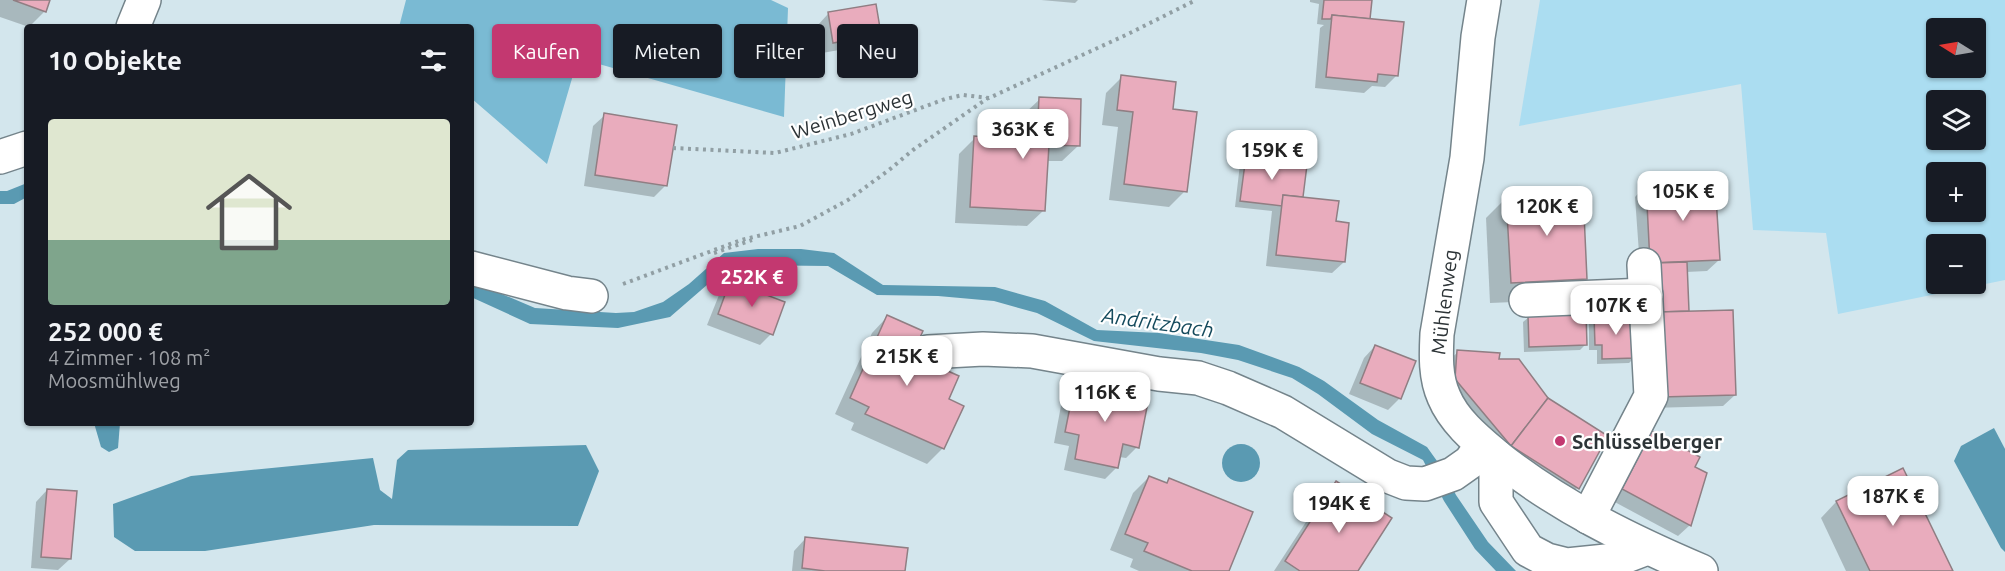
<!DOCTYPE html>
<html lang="de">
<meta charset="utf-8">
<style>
:root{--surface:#171b24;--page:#242831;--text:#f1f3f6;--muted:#9ea1a6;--accent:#c33870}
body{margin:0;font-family:Ubuntu,sans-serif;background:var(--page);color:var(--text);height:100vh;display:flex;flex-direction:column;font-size:22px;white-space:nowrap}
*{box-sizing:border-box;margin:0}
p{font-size:20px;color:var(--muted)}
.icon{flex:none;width:33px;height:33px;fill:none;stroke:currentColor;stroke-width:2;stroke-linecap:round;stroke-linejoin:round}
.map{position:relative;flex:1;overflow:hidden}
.side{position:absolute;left:24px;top:24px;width:450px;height:402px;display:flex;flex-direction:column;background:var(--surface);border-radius:6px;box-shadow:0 2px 4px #0004}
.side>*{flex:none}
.top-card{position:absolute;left:492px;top:24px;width:570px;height:54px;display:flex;gap:12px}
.needle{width:39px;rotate:281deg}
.fabs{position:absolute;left:1926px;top:18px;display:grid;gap:12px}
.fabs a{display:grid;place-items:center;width:60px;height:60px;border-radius:6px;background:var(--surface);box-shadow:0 2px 4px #0004;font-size:30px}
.price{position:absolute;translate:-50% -51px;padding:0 14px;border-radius:12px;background:#fff;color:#222;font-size:20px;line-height:39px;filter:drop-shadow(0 2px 3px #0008)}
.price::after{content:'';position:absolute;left:50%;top:36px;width:18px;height:14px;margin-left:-9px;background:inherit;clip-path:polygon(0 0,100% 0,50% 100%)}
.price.on{background:var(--accent);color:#fff}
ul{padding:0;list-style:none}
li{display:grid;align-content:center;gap:12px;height:318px;padding:0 24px}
li span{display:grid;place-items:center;height:186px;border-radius:6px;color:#555}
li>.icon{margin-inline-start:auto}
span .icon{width:108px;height:108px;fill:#fffc;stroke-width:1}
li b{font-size:26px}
h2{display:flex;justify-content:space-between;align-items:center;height:72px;padding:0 24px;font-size:26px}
.pill{padding:0 21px;border-radius:6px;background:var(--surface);box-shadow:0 2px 4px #0004;font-size:21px;line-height:54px}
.pill.on{background:var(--accent);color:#fff}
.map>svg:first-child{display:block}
.green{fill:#abddf1;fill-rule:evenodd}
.forest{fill:#7abad3}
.water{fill:#5a9ab2}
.shadow{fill:#0003}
.building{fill:#e9acbd;stroke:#907e83;stroke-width:1.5}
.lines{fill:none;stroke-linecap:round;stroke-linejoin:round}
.minor-casing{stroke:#74848b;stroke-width:36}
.path{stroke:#919fa4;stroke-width:4;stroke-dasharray:3 4.5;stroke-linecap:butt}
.minor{stroke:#fff;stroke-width:33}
.poi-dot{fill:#c33870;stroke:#fff;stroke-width:2}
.labels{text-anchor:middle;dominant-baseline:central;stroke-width:4.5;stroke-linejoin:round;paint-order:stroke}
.street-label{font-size:20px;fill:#2d3437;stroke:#fff}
.poi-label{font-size:20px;font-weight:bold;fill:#2d3437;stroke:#fff;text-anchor:start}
.water-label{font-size:21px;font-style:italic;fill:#154b5d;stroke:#fff}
</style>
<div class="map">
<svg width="2005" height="571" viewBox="0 0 2005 571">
<rect width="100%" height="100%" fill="#d3e6ed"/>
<path class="green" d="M1540,0H2005V280L1838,314L1826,233L1753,230L1741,84L1519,126ZM1936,28H1976V68H1936ZM1936,100H1976V140H1936ZM1936,172H1976V212H1936ZM1936,244H1976V284H1936Z"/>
<path class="forest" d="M406,0H771L788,8L784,117L578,58L547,164L471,98V27H399Z"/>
<g class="water">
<path d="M27,183V197L14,204H0V191H7Z"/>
<path d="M758,249H801L834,253L883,285L995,287L1045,301L1097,330L1159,333L1239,345L1299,367L1324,381L1378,420L1427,447L1442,468L1456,495L1488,542L1516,571H1496L1475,549L1444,501L1423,460L1372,434L1318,394L1292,378L1238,360L1201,353L1094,341L1037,313L994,301L938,296L877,295L828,266L730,265L670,317L618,328L530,324L471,297V281L535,308L616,313L634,312L663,302L689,284L724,253Z"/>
<path d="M94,423H120L118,448L109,452L101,447Z"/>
<path d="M1994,428L2005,449V552L2001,548L1954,461L1961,446Z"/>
<circle cx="1241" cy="463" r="19"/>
<path d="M586,445L599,471L578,526L374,525L205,551H135L114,537L113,504L191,476L373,458L380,490L392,499L397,460L408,450Z"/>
</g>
<g class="shadow">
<path d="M0,0H48L45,11L29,27L0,17Z"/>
<path d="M1041,0H1078L1075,3Z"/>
<path d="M1310,0H1370L1368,20L1397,75L1385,87L1372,86L1364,93L1315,88L1320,28L1324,25L1317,24L1319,4L1310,2Z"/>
<path d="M875,6L879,33L868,45L822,53L817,26L828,14Z"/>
<path d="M1122,77L1172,111L1185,191L1169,207L1109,200L1118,127L1102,125L1106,93Z"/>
<path d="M1040,99L1078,146L1062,161H1046L1043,211L1027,226L955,223L959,154L975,138L1023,140L1024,114Z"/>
<path d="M605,115L666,185L654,197L584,186L593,126Z"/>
<path d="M1246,158L1301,196L1299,198L1344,262L1332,273L1266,266L1272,211L1235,207L1240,164Z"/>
<path d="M1646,185L1719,260L1707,271L1686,272L1687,310L1685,313L1735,395L1723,406L1650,408L1635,197Z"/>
<path d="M1507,197L1585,278L1564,300L1490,303L1486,218Z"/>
<path d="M731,283L771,334L760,345L707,325L719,295Z"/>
<path d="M887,317L910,356L947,400L962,406L943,448L927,464L851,430L854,423L835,414L872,333Z"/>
<path d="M1529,317L1586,344L1580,350L1524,352L1523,322Z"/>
<path d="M1595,318L1635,357L1629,363L1597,364V350H1589V323Z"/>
<path d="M1375,346L1400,398L1388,410L1349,394L1364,358Z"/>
<path d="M1458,352L1497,361L1577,488L1566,499L1444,391L1446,363Z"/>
<path d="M1075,384L1137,447L1126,458L1119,457L1117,467L1105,479L1064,470L1069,446L1054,443L1063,395Z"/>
<path d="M1652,433L1693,468L1690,525L1678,536L1611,500L1641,445Z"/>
<path d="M1902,470L1952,571H1846L1821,518L1836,502Z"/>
<path d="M1149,477L1165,484L1170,480L1227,571H1139L1130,567L1133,559L1110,550L1133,493Z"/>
<path d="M1336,483L1356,571H1274L1321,499Z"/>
<path d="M47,490L70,559L58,570L31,568L36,502Z"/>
<path d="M805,539L904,571H792L794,551Z"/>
</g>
<g class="building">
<path d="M13,0H50L46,12Z"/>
<path d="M1324,0H1372L1370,19L1332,15L1331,19H1322Z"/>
<path d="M876,4L881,34L833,43L828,12Z"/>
<path d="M1332,15L1404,22L1398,76L1378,74L1377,82L1326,77Z"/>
<path d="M1121,75L1176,82L1173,109L1197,112L1187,192L1124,184L1133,112L1117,110Z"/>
<path d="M1039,97L1081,99L1080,146L1049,145L1045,211L970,207L974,136L1037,140Z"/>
<path d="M604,113L677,125L667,186L595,175Z"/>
<path d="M1246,156L1307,165L1303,197L1283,195L1282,206L1240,201Z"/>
<path d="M1715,181L1720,260L1650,263L1646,184Z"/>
<path d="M1583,192L1587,279L1511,283L1506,196Z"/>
<path d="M1283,195L1339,201L1336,221L1349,223L1345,262L1276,255Z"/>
<path d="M1687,262L1689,311L1659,312L1655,263Z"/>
<path d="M730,281L785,302L773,335L718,314Z"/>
<path d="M1733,310L1736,395L1661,397L1659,312Z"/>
<path d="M1586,313L1587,345L1529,347L1528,315Z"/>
<path d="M887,315L923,331L912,355L959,376L949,399L964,406L944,449L865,414L869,407L850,398Z"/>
<path d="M1635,315L1636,358L1602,359V345H1595L1594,316Z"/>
<path d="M1375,345L1416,361L1401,399L1360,383Z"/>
<path d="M1457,350L1500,353L1499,359H1519L1548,398L1511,446L1455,379Z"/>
<path d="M1075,382L1149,397L1139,448L1123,444L1118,468L1075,459L1079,435L1065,432Z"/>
<path d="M1548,398L1608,436L1579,489L1511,446Z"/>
<path d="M1652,431L1700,457L1695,467L1707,473L1691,526L1622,489Z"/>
<path d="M1903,468L1953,571H1870L1836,501Z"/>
<path d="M1149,476L1167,483L1169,478L1253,512L1229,571H1192L1144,551L1148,543L1125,534Z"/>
<path d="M1336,481L1392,518L1358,571H1300L1285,561Z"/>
<path d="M47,489L77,491L71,559L41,557Z"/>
<path d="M805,537L908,548L905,571H825L802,568Z"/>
</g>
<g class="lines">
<defs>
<g id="minor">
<path d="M1484,0L1478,37L1467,158L1437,334C1436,355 1435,377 1444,397C1454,421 1476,439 1495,455C1557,505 1628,540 1701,571"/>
<path d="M133,27L144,0"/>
<path d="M0,157L27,148"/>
<path d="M471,268L567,293L591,296"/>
<path d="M1526,300L1646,295"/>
<path d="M928,352L983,349L1032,351L1159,374L1198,378L1228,388L1283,412L1388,476L1406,483L1425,484L1453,474L1470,462L1482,445"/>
<path d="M1496,456V502L1528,550L1547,560L1567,565L1616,560L1647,548"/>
<path d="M1588,517L1651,396L1644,265"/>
</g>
</defs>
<use href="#minor" class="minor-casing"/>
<g class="path">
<path d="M673,148L775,153L851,134L945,99L963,95L989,98L1128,34L1196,0"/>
<path d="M714,253L752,240"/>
<path d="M623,284L741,240L800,226L848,200L889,170L913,150L988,98"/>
</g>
<use href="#minor" class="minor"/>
</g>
<circle class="poi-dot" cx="1560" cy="441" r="6"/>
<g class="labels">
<g class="street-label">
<text transform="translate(852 114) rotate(-17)">Weinbergweg</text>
<text transform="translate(1444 302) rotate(-83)">Mühlenweg</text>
</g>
<g class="poi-label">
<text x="1572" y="441">Schlüsselberger</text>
</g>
<g class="water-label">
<text transform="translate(1158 322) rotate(8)">Andritzbach</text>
</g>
</g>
</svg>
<div class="fabs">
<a><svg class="needle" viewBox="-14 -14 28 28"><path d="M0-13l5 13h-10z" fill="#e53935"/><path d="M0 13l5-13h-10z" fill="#9ea1a6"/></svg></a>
<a><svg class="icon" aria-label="layers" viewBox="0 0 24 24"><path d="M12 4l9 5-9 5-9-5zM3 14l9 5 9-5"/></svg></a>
<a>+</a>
<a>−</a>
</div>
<b class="price" style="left:1023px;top:160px">363K €</b>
<b class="price" style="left:1272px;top:181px">159K €</b>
<b class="price" style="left:1683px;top:222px">105K €</b>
<b class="price" style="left:1547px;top:237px">120K €</b>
<b class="price on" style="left:752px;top:308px">252K €</b>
<b class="price" style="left:1616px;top:336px">107K €</b>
<b class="price" style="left:907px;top:387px">215K €</b>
<b class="price" style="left:1105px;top:423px">116K €</b>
<b class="price" style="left:1893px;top:527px">187K €</b>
<b class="price" style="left:1339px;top:534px">194K €</b>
<div class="top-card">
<a class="pill on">Kaufen</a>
<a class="pill">Mieten</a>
<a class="pill">Filter</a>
<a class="pill">Neu</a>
</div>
<section class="side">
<h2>10 Objekte<svg class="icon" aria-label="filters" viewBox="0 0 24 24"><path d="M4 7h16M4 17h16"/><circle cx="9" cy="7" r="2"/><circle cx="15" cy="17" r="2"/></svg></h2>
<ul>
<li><span style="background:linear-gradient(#dfe7d0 65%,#7fa58c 0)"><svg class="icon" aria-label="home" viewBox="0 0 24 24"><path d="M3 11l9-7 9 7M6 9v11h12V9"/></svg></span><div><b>252 000 €</b><p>4 Zimmer · 108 m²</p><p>Moosmühlweg</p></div></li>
</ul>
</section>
</div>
